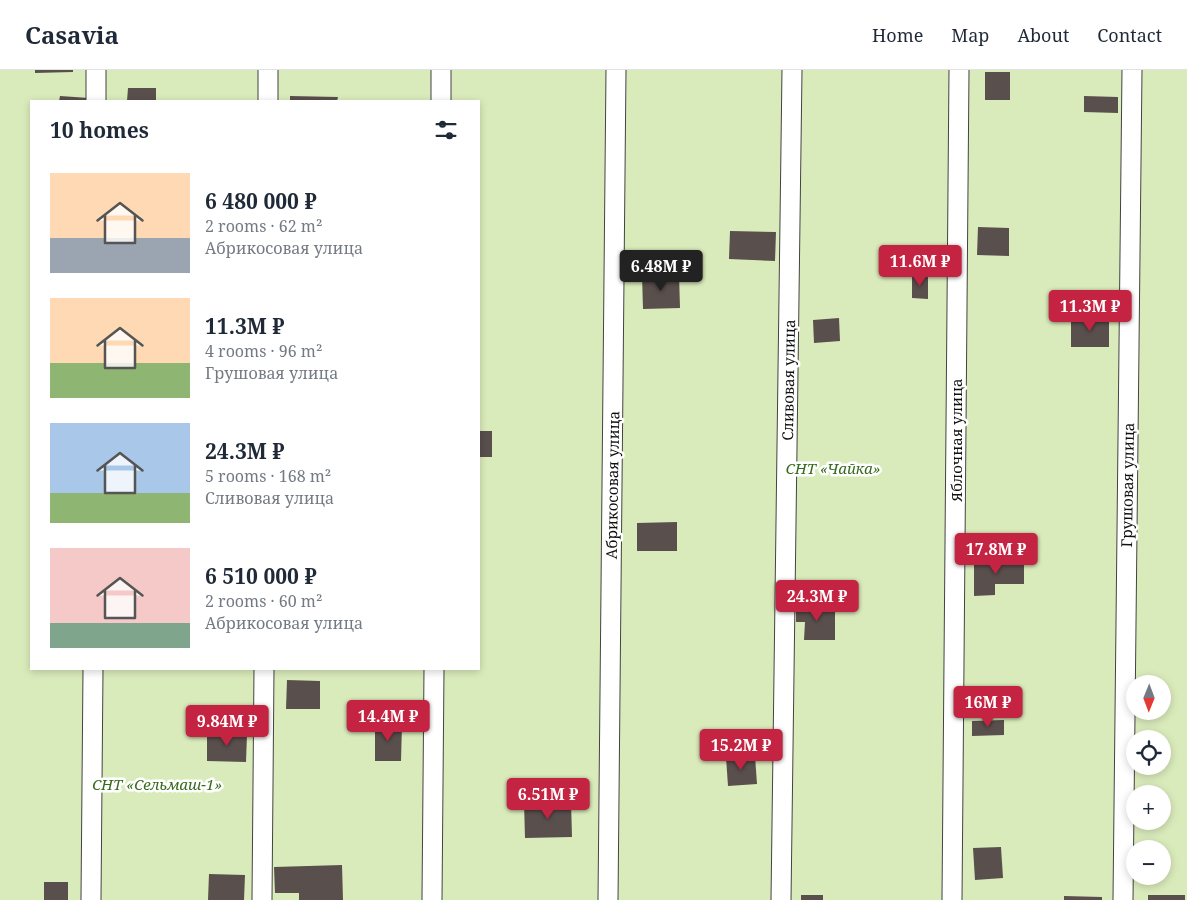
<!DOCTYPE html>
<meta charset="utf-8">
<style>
:root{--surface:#fff;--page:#f2f2f3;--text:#1f2937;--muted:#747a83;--line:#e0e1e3;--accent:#c42341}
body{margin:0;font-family:"Noto Serif",serif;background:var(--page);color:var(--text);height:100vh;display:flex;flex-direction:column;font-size:19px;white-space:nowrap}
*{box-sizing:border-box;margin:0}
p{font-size:16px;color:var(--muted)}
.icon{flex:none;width:28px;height:28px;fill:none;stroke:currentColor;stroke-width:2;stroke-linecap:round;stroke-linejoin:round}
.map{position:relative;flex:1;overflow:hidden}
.details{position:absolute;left:30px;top:30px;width:450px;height:570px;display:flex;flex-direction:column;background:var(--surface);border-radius:0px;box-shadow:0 2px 8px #0003}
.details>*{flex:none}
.needle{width:32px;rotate:181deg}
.tools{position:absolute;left:1126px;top:605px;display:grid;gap:10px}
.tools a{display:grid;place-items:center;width:45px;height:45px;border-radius:50%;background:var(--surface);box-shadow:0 2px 8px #0003;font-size:25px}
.price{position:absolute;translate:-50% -42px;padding:0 11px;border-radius:5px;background:var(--accent);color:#fff;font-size:16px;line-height:32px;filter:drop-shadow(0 1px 2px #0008)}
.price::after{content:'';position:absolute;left:50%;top:30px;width:15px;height:11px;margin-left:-8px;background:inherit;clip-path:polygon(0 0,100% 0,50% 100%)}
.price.on{background:#222;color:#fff}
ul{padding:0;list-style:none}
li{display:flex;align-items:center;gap:15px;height:125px;padding:0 20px}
li span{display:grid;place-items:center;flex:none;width:140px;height:100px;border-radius:0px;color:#555}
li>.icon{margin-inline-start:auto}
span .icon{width:60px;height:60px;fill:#fffc;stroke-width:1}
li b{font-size:21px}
h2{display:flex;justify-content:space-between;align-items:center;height:60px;padding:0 20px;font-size:21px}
header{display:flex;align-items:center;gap:30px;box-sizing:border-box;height:70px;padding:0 25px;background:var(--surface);border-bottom:1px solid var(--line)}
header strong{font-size:24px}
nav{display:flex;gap:28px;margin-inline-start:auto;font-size:18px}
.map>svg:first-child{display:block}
.green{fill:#daebbb;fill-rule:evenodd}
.building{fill:#594f4c}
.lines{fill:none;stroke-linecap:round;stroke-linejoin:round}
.street-casing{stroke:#434343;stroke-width:21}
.street{stroke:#fff;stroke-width:19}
.labels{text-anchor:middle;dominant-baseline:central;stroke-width:5;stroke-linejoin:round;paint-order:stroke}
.street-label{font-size:15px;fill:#101010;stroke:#fff}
.park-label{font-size:15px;font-style:italic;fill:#386a1d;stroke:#fff}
</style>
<header>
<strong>Casavia</strong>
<nav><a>Home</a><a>Map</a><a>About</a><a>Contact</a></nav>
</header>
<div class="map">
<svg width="1187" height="830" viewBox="0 0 1187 830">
<rect width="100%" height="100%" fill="#fffbf3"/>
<path class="green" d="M0,0H1187V830H0ZM31,31H479V599H31ZM1135,614H1162V641H1135ZM1135,669H1162V696H1135ZM1135,724H1162V751H1135ZM1135,779H1162V806H1135Z"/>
<g class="building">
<path d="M35,0H73V2L35,3Z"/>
<rect x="985" y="2" width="25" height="28"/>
<path d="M128,18H156V31H127Z"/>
<path d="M60,26L89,28L88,31H59Z"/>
<path d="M290,26L338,27L337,31H290Z"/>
<path d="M1084,26L1118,27V43L1084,42Z"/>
<path d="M978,157L1009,158V186L977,185Z"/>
<path d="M730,161L776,162L775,191L729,189Z"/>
<path d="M679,204L680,238L643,239L642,205Z"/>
<path d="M912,205L928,206V229L912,228Z"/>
<path d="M839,248L840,271L814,273L813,250Z"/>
<rect x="1071" y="248" width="38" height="29"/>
<rect x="479" y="361" width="13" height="26"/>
<path d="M677,452V481H637V453Z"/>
<path d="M974,491H1024V514H995V525L974,526Z"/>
<path d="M796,535L835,536V570H804L805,552H796Z"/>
<path d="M287,610L320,611V639H286Z"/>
<path d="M1004,650V665L972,666V651Z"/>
<path d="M375,653L402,654L401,691H375Z"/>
<path d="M207,663L247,664L246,692L207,691Z"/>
<path d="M755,686L757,714L728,716L726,687Z"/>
<path d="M571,731L572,767L525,768L524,732Z"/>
<path d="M1001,777L1003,808L975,810L973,778Z"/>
<path d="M342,795L343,830H299V823H275L274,797Z"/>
<path d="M209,804L245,805L244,830H208Z"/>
<rect x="44" y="812" width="24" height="18"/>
<rect x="801" y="825" width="22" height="5"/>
<rect x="1148" y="825" width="37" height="5"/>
<path d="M1064,826L1102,827V830H1064Z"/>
</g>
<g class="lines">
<defs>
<g id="street">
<path d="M96,31V0"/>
<path d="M268,31V0"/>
<path d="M441,31V0"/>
<path d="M91,830L93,599"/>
<path d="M262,830L264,599"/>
<path d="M432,830L434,599"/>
<path d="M608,830L616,0"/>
<path d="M781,830L792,0"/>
<path d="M952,830L959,0"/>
<path d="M1123,830L1132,0"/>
</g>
</defs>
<use href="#street" class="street-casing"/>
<use href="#street" class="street"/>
</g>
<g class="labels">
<g class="street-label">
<text transform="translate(788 310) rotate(-89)">Сливовая улица</text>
<text transform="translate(956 370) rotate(-90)">Яблочная улица</text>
<text transform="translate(612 415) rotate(-89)">Абрикосовая улица</text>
<text transform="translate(1127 415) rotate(-89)">Грушовая улица</text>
</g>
<g class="park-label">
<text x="833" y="398">СНТ «Чайка»</text>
<text x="157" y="714">СНТ «Сельмаш-1»</text>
</g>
</g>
</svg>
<div class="tools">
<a><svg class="needle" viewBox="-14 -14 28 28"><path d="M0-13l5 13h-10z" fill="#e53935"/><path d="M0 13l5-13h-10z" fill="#747a83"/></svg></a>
<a><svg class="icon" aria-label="locate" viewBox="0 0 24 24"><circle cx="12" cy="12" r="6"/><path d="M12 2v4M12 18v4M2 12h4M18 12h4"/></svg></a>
<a>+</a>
<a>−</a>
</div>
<b class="price" style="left:920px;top:217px">11.6M ₽</b>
<b class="price on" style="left:661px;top:222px">6.48M ₽</b>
<b class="price" style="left:1090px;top:262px">11.3M ₽</b>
<b class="price" style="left:996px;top:505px">17.8M ₽</b>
<b class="price" style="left:817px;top:552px">24.3M ₽</b>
<b class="price" style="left:988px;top:658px">16M ₽</b>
<b class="price" style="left:388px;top:672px">14.4M ₽</b>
<b class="price" style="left:227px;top:677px">9.84M ₽</b>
<b class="price" style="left:741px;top:701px">15.2M ₽</b>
<b class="price" style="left:548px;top:750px">6.51M ₽</b>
<section class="details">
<h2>10 homes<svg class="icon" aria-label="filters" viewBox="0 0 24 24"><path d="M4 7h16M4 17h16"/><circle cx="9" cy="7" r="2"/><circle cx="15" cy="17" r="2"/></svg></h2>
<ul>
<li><span style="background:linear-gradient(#ffd9b3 65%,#9aa5b1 0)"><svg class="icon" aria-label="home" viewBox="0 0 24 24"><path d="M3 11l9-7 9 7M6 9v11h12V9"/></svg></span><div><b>6 480 000 ₽</b><p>2 rooms · 62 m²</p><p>Абрикосовая улица</p></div></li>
<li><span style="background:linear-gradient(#ffd9b3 65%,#8fb573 0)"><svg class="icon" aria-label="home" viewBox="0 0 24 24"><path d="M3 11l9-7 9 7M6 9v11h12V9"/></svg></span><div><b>11.3M ₽</b><p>4 rooms · 96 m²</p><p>Грушовая улица</p></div></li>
<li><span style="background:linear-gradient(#a9c7e8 70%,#8fb573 0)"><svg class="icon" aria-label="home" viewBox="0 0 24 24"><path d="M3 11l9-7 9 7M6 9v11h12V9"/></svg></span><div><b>24.3M ₽</b><p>5 rooms · 168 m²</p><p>Сливовая улица</p></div></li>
<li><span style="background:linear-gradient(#f6c9c9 75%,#7fa58c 0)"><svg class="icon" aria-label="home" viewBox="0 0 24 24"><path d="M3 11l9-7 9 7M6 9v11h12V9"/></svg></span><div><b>6 510 000 ₽</b><p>2 rooms · 60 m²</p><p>Абрикосовая улица</p></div></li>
</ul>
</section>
</div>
